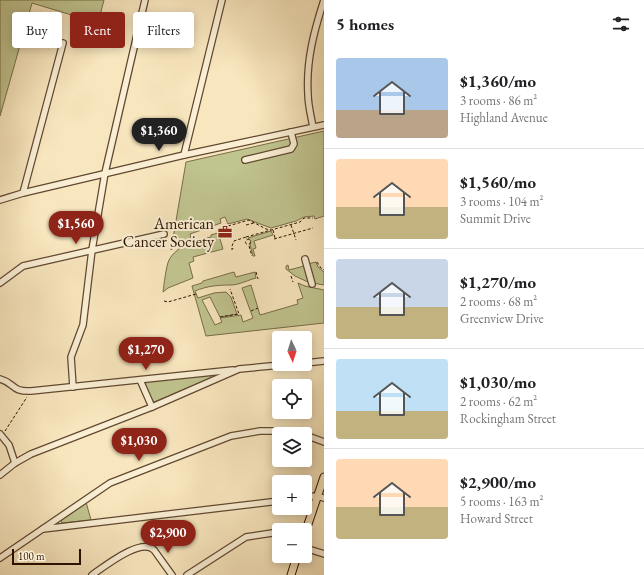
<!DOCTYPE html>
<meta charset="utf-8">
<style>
:root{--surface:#fff;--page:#f6f6f6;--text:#202124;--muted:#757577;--line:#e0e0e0;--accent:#8f2418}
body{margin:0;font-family:"EB Garamond",serif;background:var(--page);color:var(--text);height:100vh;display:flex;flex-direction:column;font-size:15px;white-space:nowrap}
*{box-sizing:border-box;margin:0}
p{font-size:13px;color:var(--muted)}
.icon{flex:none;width:22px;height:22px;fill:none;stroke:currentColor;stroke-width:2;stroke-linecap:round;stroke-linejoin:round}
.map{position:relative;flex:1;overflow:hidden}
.sheet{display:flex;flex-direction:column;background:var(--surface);width:320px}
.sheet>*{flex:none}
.top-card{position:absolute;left:12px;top:12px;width:252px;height:36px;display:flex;gap:8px}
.needle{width:26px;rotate:176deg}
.tools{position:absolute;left:272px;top:331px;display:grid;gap:8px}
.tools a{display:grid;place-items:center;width:40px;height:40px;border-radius:4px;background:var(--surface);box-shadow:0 2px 10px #0003;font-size:20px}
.scale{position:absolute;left:12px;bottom:10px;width:69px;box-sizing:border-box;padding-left:4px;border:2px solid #2f1300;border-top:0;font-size:11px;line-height:14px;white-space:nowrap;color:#2f1300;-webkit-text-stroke:3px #faefd5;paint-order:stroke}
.price{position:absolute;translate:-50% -34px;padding:0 9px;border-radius:14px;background:var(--accent);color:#fff;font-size:13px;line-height:26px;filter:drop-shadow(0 1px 2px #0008)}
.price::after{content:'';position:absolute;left:50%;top:24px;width:12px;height:9px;margin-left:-6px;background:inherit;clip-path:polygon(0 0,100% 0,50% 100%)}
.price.selected{background:#222;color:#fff}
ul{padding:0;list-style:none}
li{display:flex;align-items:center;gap:12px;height:100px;padding:0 12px}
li+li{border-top:1px solid var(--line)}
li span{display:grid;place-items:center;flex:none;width:112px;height:80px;border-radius:4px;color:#555}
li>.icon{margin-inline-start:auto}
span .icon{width:48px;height:48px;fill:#fffc;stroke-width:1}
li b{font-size:17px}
h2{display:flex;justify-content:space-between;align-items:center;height:48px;padding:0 12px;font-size:17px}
.pill{padding:0 14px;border-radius:4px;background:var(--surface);box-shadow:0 2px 10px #0003;font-size:14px;line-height:36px}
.pill.selected{background:var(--accent);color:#fff}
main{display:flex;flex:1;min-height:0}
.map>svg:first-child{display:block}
.green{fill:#c0c48f;stroke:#786c48}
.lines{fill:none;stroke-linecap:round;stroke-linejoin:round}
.minor-casing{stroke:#614830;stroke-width:8}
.major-casing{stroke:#2f1300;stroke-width:9}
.path{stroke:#2f1300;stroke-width:1;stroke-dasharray:3 2;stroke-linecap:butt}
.minor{stroke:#faefd5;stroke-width:5.5}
.major{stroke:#f8e6be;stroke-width:7}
.labels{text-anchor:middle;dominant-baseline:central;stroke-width:4;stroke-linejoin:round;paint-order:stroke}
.poi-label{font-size:16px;fill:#2f1300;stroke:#faefd5;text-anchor:end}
</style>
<main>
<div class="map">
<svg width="324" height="575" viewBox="0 0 324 575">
<rect width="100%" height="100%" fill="#f8e6be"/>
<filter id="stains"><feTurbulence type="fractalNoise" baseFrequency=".005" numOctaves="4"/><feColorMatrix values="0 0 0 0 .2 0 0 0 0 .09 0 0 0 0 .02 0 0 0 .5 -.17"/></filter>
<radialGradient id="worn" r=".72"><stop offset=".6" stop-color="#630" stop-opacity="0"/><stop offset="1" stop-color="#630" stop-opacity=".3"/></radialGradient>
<g class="green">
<path d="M0,0H104L98,23L32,3L0,116Z"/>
<path d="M324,131V216L315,219L314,216L304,217L296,221L271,228L247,219L228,224L225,217L220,219L221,223L190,234L191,238L179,243L171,250L186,162Z"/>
<path d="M271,231L273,235L254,241L256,248L253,249L255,256H253L250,245L251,241L248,238Z"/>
<path d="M221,232L222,235L219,236L223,249L193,257L194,261L189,263L193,278L168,288L163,292C164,285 166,266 169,260C172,254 181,246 188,244L190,248L208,243L207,238L211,237V235Z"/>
<path d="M316,262L318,267L324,272V285L313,283L308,264Z"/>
<path d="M288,265L289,270L304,266L310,283L295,276L286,269V266Z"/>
<path d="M234,272L236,277L255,272L256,278C248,280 239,285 231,285C218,285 207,286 195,291L198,298L214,293L226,292L231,297L237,314L220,317L210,297L202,300L215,325L222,322L220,318L241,315L243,322L253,318L242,288L251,285L260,315L298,304L297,300L303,298L298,283L305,286L324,290V323L206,336L192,286L202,283L203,281Z"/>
<path d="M210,374L211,378L209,379L154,402L152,401L145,385L147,381Z"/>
<path d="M86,502L91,520L62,523L61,520L62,519Z"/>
</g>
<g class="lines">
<defs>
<g id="minor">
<path d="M313,127C311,116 308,105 308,94C306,61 314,31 324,0"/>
<path d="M184,155L222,0"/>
<path d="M245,160L291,149L294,144L291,132"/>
<path d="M23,193L63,43"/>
<path d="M0,200L23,193L184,155L324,125"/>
<path d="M305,259L312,284"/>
<path d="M0,283L23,266L164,234"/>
<path d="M305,363L324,361"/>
<path d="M0,379C15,383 11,392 31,391L233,370"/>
<path d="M140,380L152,407"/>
<path d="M73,387L71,357L83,325L92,250L105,173L145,0"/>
<path d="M0,434L9,445L15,463"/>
<path d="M305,435L324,442"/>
<path d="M0,475L15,463L31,454L152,407L239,369L292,364"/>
<path d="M305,497L317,496L324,498"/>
<path d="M43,529L279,501"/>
<path d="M298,530L306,529"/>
<path d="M305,548L324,554"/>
<path d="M0,558L110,483L231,436L260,431H277L300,434"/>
<path d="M92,575C104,567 141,537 154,550L172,575"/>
<path d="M187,575L246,537L279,532"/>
</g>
<g id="major">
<path d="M305,533L324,477"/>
<path d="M291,575L297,556"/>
</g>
</defs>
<use href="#minor" class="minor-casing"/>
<use href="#major" class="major-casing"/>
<g class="path">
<path d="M246,225L254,223"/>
<path d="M291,225L296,240"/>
<path d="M228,226L249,220L266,229L271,230"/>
<path d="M273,230L275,238"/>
<path d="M246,237L300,222L304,218H313"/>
<path d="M274,239L313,228"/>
<circle cx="248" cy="242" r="2.5"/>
<path d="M249,246L252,256"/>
<path d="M231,249H233L232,246L234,241L246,237L247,239"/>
<path d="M317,262L321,268L324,270"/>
<path d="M256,272L258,279"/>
<path d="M291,276L293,282"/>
<path d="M164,301L168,302L196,294"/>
<path d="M251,311L258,308"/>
<path d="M220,317L239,314L230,289"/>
<path d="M5,431L27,397"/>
</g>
<use href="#minor" class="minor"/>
<use href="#major" class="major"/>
</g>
<defs>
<symbol id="office-bare" viewBox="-9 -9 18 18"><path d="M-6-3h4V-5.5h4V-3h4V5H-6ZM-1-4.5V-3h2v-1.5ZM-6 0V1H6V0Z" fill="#8f2418" stroke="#faefd5" stroke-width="2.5" paint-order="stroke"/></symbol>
</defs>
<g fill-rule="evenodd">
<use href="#office-bare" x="215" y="222" width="20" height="20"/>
</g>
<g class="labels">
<g class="poi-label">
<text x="214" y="223">American<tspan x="214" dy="18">Cancer Society</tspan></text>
</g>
</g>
<rect width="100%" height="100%" filter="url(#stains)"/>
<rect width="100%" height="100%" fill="url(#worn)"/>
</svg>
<div class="tools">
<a><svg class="needle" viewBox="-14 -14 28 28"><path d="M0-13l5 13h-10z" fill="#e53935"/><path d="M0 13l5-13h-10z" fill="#757577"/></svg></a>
<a><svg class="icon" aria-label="locate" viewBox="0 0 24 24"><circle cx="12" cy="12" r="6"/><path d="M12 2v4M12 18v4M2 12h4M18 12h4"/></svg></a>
<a><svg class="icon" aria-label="layers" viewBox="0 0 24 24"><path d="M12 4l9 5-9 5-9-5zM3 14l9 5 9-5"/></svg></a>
<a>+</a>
<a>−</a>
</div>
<div class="scale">100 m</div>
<b class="price selected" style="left:159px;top:152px">$1,360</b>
<b class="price" style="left:76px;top:245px">$1,560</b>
<b class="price" style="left:146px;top:371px">$1,270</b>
<b class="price" style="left:139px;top:462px">$1,030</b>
<b class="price" style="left:168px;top:554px">$2,900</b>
<div class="top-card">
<a class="pill">Buy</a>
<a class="pill selected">Rent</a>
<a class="pill">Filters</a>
</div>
</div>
<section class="sheet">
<h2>5 homes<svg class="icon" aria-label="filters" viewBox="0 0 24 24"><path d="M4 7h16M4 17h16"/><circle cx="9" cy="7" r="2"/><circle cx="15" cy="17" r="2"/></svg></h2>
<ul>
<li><span style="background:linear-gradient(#a9c7e8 65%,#b9a48a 0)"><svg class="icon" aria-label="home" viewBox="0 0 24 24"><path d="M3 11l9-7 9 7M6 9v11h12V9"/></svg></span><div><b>$1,360/mo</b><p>3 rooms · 86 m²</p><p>Highland Avenue</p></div></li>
<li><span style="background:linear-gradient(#ffd9b3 60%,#c2b280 0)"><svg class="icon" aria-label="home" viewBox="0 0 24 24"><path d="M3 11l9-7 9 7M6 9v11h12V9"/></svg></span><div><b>$1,560/mo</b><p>3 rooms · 104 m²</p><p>Summit Drive</p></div></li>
<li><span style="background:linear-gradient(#c9d6e8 60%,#c2b280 0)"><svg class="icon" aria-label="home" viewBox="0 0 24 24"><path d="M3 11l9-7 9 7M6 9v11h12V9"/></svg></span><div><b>$1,270/mo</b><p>2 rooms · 68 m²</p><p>Greenview Drive</p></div></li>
<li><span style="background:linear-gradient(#bfe0f5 65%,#c2b280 0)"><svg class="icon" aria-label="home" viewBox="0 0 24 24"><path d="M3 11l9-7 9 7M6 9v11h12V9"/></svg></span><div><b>$1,030/mo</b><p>2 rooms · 62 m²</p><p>Rockingham Street</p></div></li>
<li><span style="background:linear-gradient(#ffd9b3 60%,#c2b280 0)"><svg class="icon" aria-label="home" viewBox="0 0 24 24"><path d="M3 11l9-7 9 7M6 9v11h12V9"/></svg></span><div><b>$2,900/mo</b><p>5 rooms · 163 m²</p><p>Howard Street</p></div></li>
</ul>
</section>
</main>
